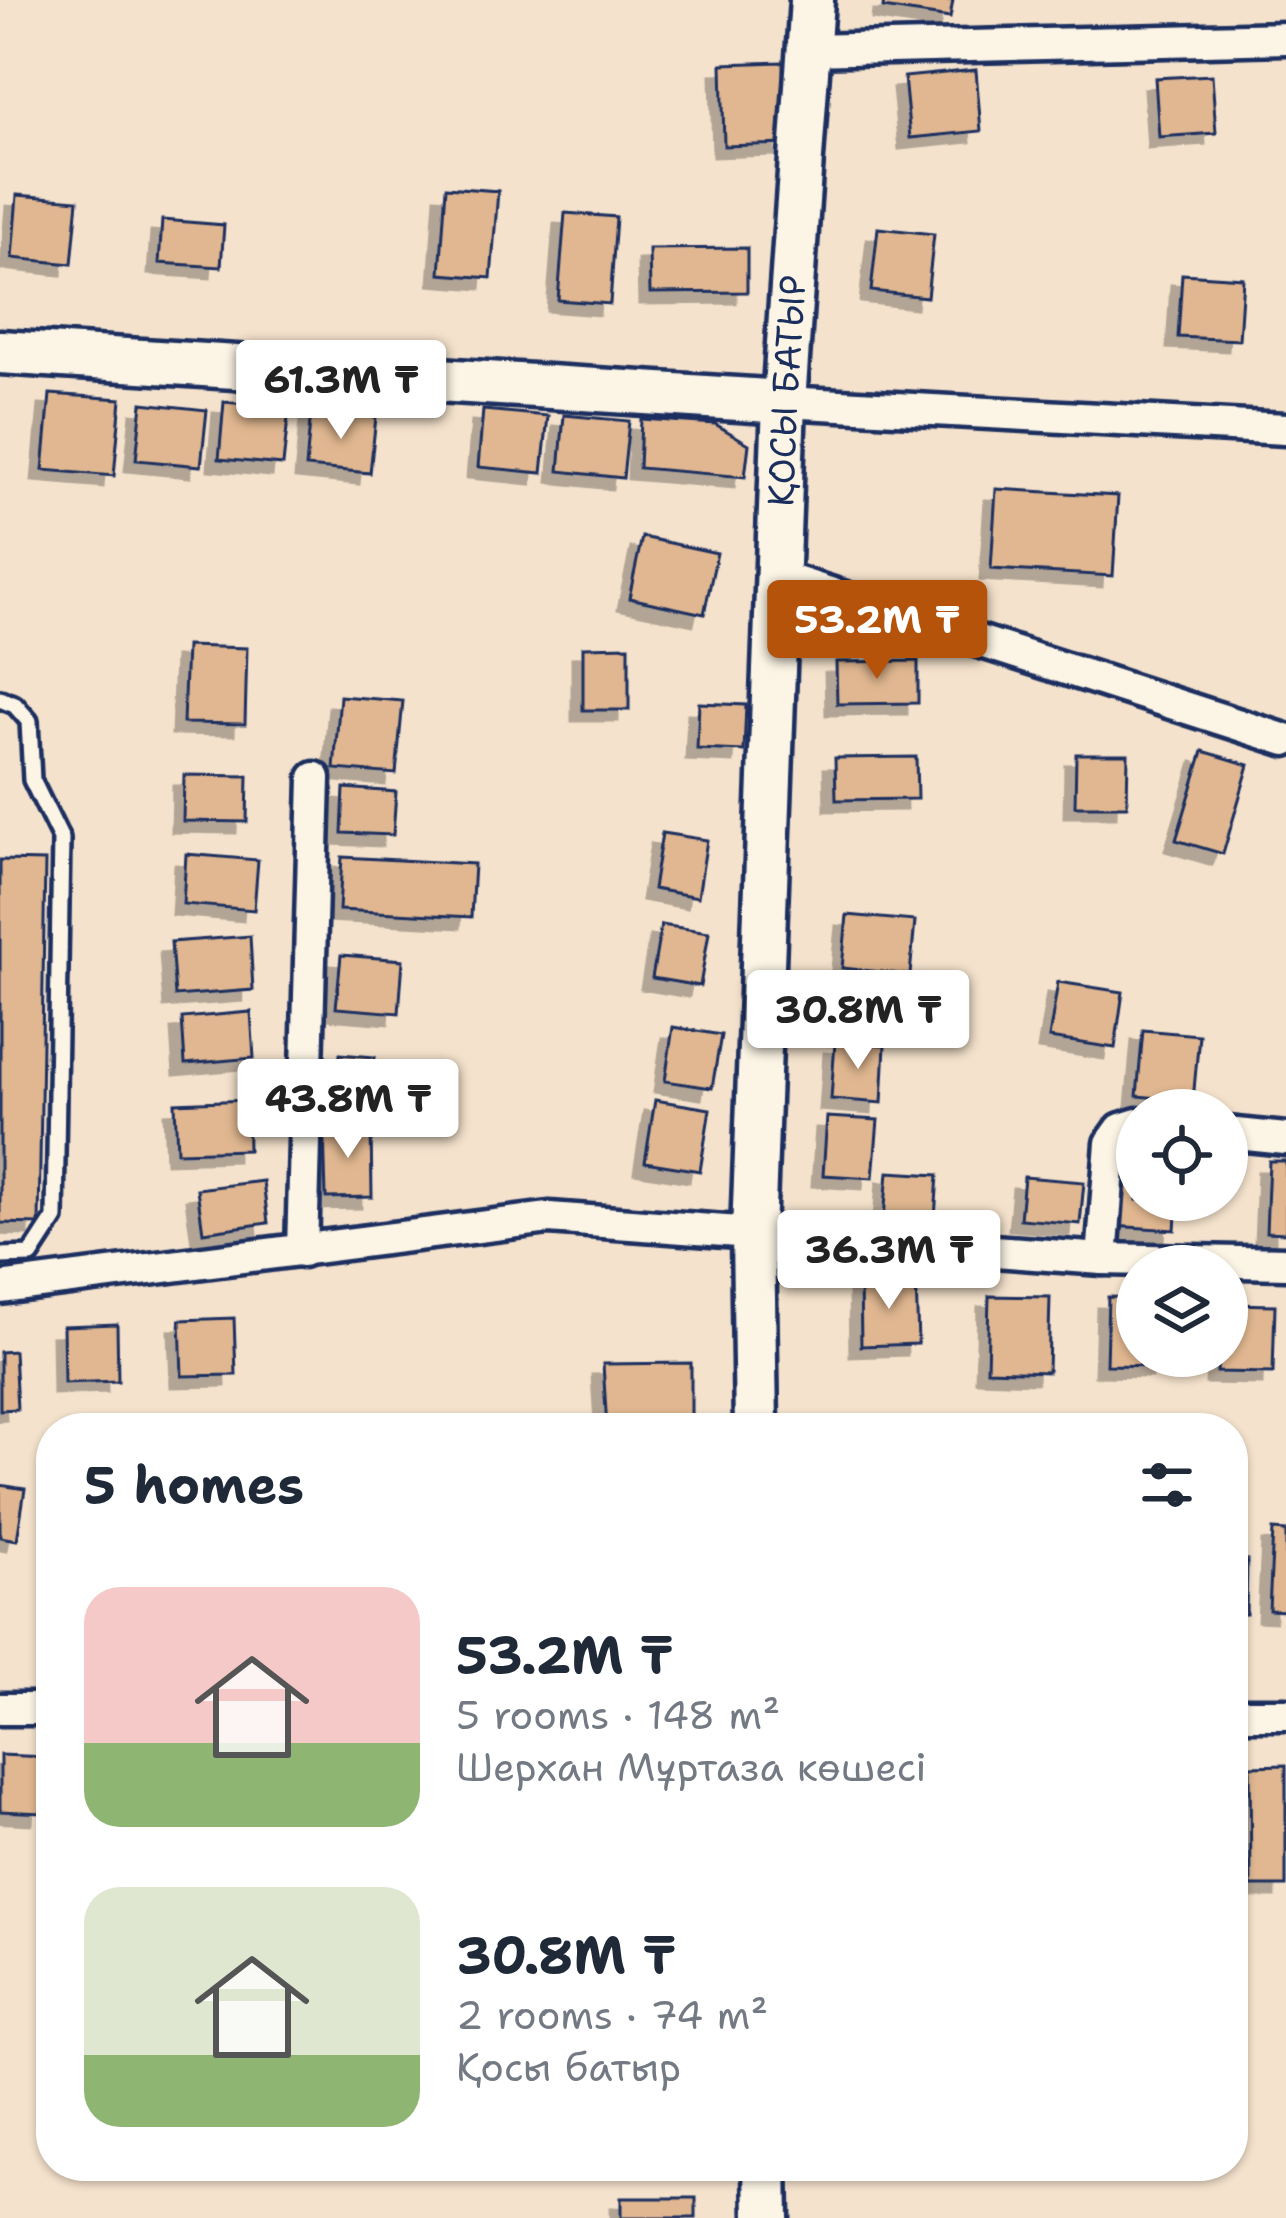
<!DOCTYPE html>
<meta charset="utf-8">
<style>
:root{--surface:#fff;--page:#f6f6f7;--text:#1f2937;--muted:#747a83;--accent:#b45309}
body{margin:0;font-family:"Shantell Sans",sans-serif;background:var(--page);color:var(--text);height:100vh;display:flex;flex-direction:column;font-size:45px;white-space:nowrap}
*{box-sizing:border-box;margin:0}
p{font-size:39px;color:var(--muted)}
.icon{flex:none;width:66px;height:66px;fill:none;stroke:currentColor;stroke-width:2;stroke-linecap:round;stroke-linejoin:round}
.map{position:relative;flex:1;overflow:hidden}
.side{position:absolute;left:36px;top:1413px;width:1212px;height:768px;display:flex;flex-direction:column;background:var(--surface);border-radius:48px;box-shadow:0 3px 9px #0004}
.side>*{flex:none}
.controls{position:absolute;left:1116px;top:1089px;display:grid;gap:24px}
.controls a{display:grid;place-items:center;width:132px;height:132px;border-radius:50%;background:var(--surface);box-shadow:0 3px 9px #0004;font-size:60px}
.price{position:absolute;translate:-50% -102px;padding:0 27px;border-radius:12px;background:#fff;color:#222;font-size:39px;line-height:78px;filter:drop-shadow(0 3px 6px #0008)}
.price::after{content:'';position:absolute;left:50%;top:72px;width:36px;height:27px;margin-left:-18px;background:inherit;clip-path:polygon(0 0,100% 0,50% 100%)}
.price.current{background:var(--accent);color:#fff}
ul{padding:0;list-style:none}
li{display:flex;align-items:center;gap:36px;height:300px;padding:0 48px}
li span{display:grid;place-items:center;flex:none;width:336px;height:240px;border-radius:36px;color:#555}
li>.icon{margin-inline-start:auto}
span .icon{width:144px;height:144px;fill:#fffc;stroke-width:1}
li b{font-size:51px}
h2{display:flex;justify-content:space-between;align-items:center;height:144px;padding:0 48px;font-size:51px}
.map>svg:first-child{display:block}
.building{fill:#e0b790;stroke:#1b2f5e;stroke-width:3;filter:url(#shadow)}
.lines{fill:none;stroke-linecap:round;stroke-linejoin:round}
.lane-casing{stroke:#1b2f5e;stroke-width:24}
.street-casing{stroke:#1b2f5e;stroke-width:39}
.secondary-casing{stroke:#1b2f5e;stroke-width:51}
.lane{stroke:#fcf5e5;stroke-width:15}
.street{stroke:#fcf5e5;stroke-width:30}
.secondary{stroke:#fcf5e5;stroke-width:42}
.labels{text-anchor:middle;dominant-baseline:central;stroke-width:9;stroke-linejoin:round;paint-order:stroke}
.street-label{font-size:36px;fill:#1b2f5e;stroke:#fcf5e5}
</style>
<div class="map">
<svg width="1286" height="2218" viewBox="0 0 1286 2218">
<defs>
<filter id="shadow"><feDropShadow dx="-11" dy="11" stdDeviation="0" flood-color="#0004"/></filter>
</defs>
<rect width="100%" height="100%" fill="#f4e2cc"/>
<filter id="ink" filterUnits="userSpaceOnUse"><feTurbulence type="fractalNoise" baseFrequency=".00833" numOctaves="2"/><feDisplacementMap in="SourceGraphic" scale="24" xChannelSelector="R" yChannelSelector="G"/><feConvolveMatrix kernelMatrix="1 2 1 2 8 2 1 2 1" color-interpolation-filters="sRGB"/></filter>
<g filter="url(#ink)">
<g class="building">
<path d="M884,0H953L950,18L883,8Z"/>
<path d="M783,62L785,144L724,146L722,64Z"/>
<path d="M976,70L981,131L910,138L904,77Z"/>
<path d="M1212,75L1216,133L1159,137L1155,78Z"/>
<path d="M446,187L498,191L491,278L440,274Z"/>
<path d="M17,195L78,200L72,264L12,258Z"/>
<path d="M565,213L616,217L610,304L558,300Z"/>
<path d="M162,220L224,225L221,267L159,263Z"/>
<path d="M878,228L934,234L927,297L871,291Z"/>
<path d="M747,248V292L650,293L649,249Z"/>
<path d="M1182,274L1243,278L1239,340L1178,337Z"/>
<path d="M50,394L121,399L114,476L43,470Z"/>
<path d="M224,402L289,408L283,465L219,459Z"/>
<path d="M142,403L207,410L201,466L136,460Z"/>
<path d="M311,410L376,417L370,473L306,467Z"/>
<path d="M483,410L548,416L542,473L478,467Z"/>
<path d="M564,415L629,421L623,478L559,471Z"/>
<path d="M641,419L715,424L749,444L745,477L639,468Z"/>
<path d="M996,489L1118,496L1113,576L991,569Z"/>
<path d="M642,537L717,553L704,614L629,598Z"/>
<path d="M186,646L247,648L245,724L183,723Z"/>
<path d="M629,646V710H583V647Z"/>
<path d="M918,661V703L837,704L836,662Z"/>
<path d="M340,696L403,701L396,774L334,769Z"/>
<path d="M699,703L746,705L744,751L697,749Z"/>
<path d="M1203,751L1249,765L1223,854L1176,840Z"/>
<path d="M1076,754H1128L1127,806H1075Z"/>
<path d="M916,757L917,799L836,800L835,758Z"/>
<path d="M184,775L248,776L247,822L183,821Z"/>
<path d="M344,788L396,792L393,835L342,833Z"/>
<path d="M662,833L707,840L698,897L653,889Z"/>
<path d="M186,854L258,860L254,910L183,904Z"/>
<path d="M342,857L474,864L471,917L339,910Z"/>
<path d="M0,860L45,861L39,1224L0,1223Z"/>
<path d="M847,915L915,921L910,975L842,968Z"/>
<path d="M661,925L709,932L700,986L652,978Z"/>
<path d="M250,936L253,990L175,996L171,942Z"/>
<path d="M341,955L403,960L399,1013L336,1008Z"/>
<path d="M831,976L881,979L878,1037L827,1033Z"/>
<path d="M1058,982L1123,992L1115,1048L1049,1038Z"/>
<path d="M251,1012L254,1058L185,1064L182,1018Z"/>
<path d="M673,1027L721,1035L712,1088L665,1081Z"/>
<path d="M1143,1030L1199,1035L1193,1101L1137,1096Z"/>
<path d="M835,1042L885,1045L882,1103L831,1099Z"/>
<path d="M340,1054L375,1057L371,1102L336,1099Z"/>
<path d="M247,1100L248,1150L177,1152L175,1103Z"/>
<path d="M655,1100L710,1109L700,1171L645,1162Z"/>
<path d="M827,1117L878,1120L873,1178L823,1175Z"/>
<path d="M324,1125H371L372,1197L326,1198Z"/>
<path d="M1269,1161H1286V1233L1266,1232Z"/>
<path d="M888,1172L938,1175L934,1233L883,1229Z"/>
<path d="M1024,1177L1084,1182L1080,1224L1020,1219Z"/>
<path d="M263,1181L268,1223L203,1232L197,1189Z"/>
<path d="M1114,1183L1137,1184V1200H1177L1175,1230L1112,1226Z"/>
<path d="M916,1279L918,1344L861,1346L860,1280Z"/>
<path d="M989,1296L1050,1297L1048,1372L987,1370Z"/>
<path d="M1108,1297L1137,1298V1356H1162V1366L1106,1365Z"/>
<path d="M1227,1304L1275,1305L1273,1373L1217,1372L1218,1356H1227Z"/>
<path d="M234,1318L236,1375L182,1376L180,1320Z"/>
<path d="M117,1324L118,1381L64,1383L63,1326Z"/>
<path d="M14,1351L17,1409L0,1410V1352Z"/>
<path d="M691,1363V1428H607L603,1364Z"/>
<path d="M0,1485L25,1489L17,1540L0,1537Z"/>
<path d="M1273,1530L1286,1531V1611L1269,1610Z"/>
<path d="M1233,1559L1247,1560L1246,1614H1233Z"/>
<path d="M0,1755L46,1757L43,1813L0,1811Z"/>
<path d="M1286,1765V1886H1251L1250,1766Z"/>
<rect x="621" y="2198" width="75" height="20"/>
</g>
<g class="lines">
<defs>
<path id="lane" d="M0,699L15,705L29,721L32,780L61,839L55,1218L31,1255L0,1256"/>
<g id="street">
<path d="M809,50L1286,38"/>
<path d="M784,402L1286,429"/>
<path d="M780,577L1286,740"/>
<path d="M1227,1133L1286,1139"/>
<path d="M302,1251L315,778"/>
<path d="M1102,1259L1111,1143L1121,1129L1137,1124"/>
<path d="M0,1288L549,1218L1102,1259L1286,1263"/>
<path d="M0,1709H51"/>
<path d="M1233,1714H1286"/>
</g>
<g id="secondary">
<path d="M0,352L784,402"/>
<path id="s1" d="M756,1428L753,1234L784,402L812,0"/>
<path d="M766,2166L767,2218"/>
</g>
</defs>
<use href="#lane" class="lane-casing"/>
<use href="#street" class="street-casing"/>
<use href="#secondary" class="secondary-casing"/>
<use href="#lane" class="lane"/>
<use href="#street" class="street"/>
<use href="#secondary" class="secondary"/>
</g>
</g>
<g class="labels">
<g class="street-label">
<text stroke="none"><textPath href="#s1" startOffset="1038">ҚОСЫ БАТЫР</textPath></text>
</g>
</g>
</svg>
<div class="controls">
<a><svg class="icon" aria-label="locate" viewBox="0 0 24 24"><circle cx="12" cy="12" r="6"/><path d="M12 2v4M12 18v4M2 12h4M18 12h4"/></svg></a>
<a><svg class="icon" aria-label="layers" viewBox="0 0 24 24"><path d="M12 4l9 5-9 5-9-5zM3 14l9 5 9-5"/></svg></a>
</div>
<b class="price" style="left:341px;top:442px">61.3M ₸</b>
<b class="price current" style="left:877px;top:682px">53.2M ₸</b>
<b class="price" style="left:858px;top:1072px">30.8M ₸</b>
<b class="price" style="left:348px;top:1161px">43.8M ₸</b>
<b class="price" style="left:889px;top:1312px">36.3M ₸</b>
<section class="side">
<h2>5 homes<svg class="icon" aria-label="filters" viewBox="0 0 24 24"><path d="M4 7h16M4 17h16"/><circle cx="9" cy="7" r="2"/><circle cx="15" cy="17" r="2"/></svg></h2>
<ul>
<li><span style="background:linear-gradient(#f6c9c9 65%,#8fb573 0)"><svg class="icon" aria-label="home" viewBox="0 0 24 24"><path d="M3 11l9-7 9 7M6 9v11h12V9"/></svg></span><div><b>53.2M ₸</b><p>5 rooms · 148 m²</p><p>Шерхан Мұртаза көшесі</p></div></li>
<li><span style="background:linear-gradient(#dfe7d0 70%,#8fb573 0)"><svg class="icon" aria-label="home" viewBox="0 0 24 24"><path d="M3 11l9-7 9 7M6 9v11h12V9"/></svg></span><div><b>30.8M ₸</b><p>2 rooms · 74 m²</p><p>Қосы батыр</p></div></li>
</ul>
</section>
</div>
